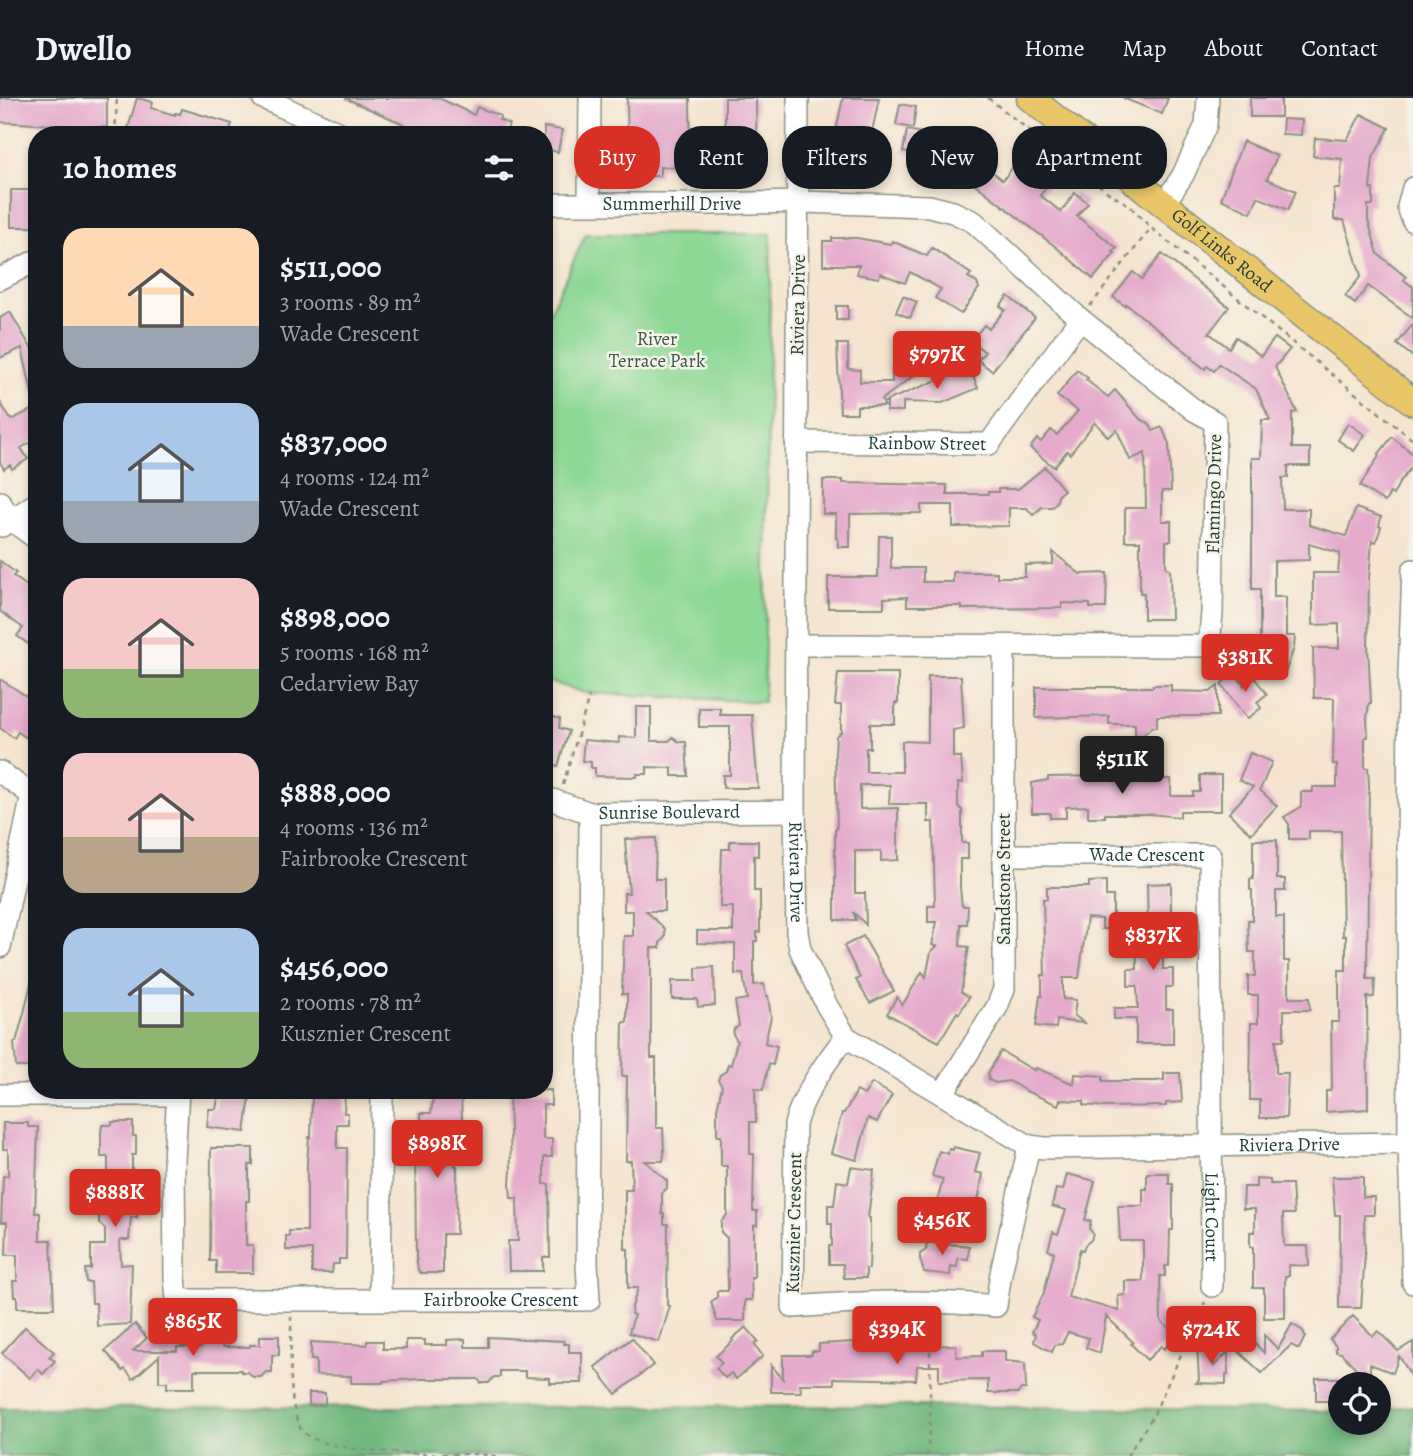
<!DOCTYPE html>
<meta charset="utf-8">
<style>
:root{--surface:#171b24;--page:#242831;--text:#f1f3f6;--muted:#9ea1a6;--line:#363941;--accent:#d93025}
body{margin:0;font-family:Alegreya,serif;background:var(--page);color:var(--text);height:100vh;display:flex;flex-direction:column;font-size:26px;white-space:nowrap}
*{box-sizing:border-box;margin:0}
p{font-size:23px;color:var(--muted)}
.icon{flex:none;width:38px;height:38px;fill:none;stroke:currentColor;stroke-width:2;stroke-linecap:round;stroke-linejoin:round}
.map{position:relative;flex:1;overflow:hidden}
.details{position:absolute;left:28px;top:28px;width:525px;height:973px;display:flex;flex-direction:column;background:var(--surface);border-radius:28px;box-shadow:0 4px 10px #0003}
.details>*{flex:none}
.guide{position:absolute;left:574px;top:28px;width:665px;height:63px;display:flex;gap:14px}
.buttons{position:absolute;left:1328px;top:1274px;display:grid;gap:14px}
.buttons a{display:grid;place-items:center;width:63px;height:63px;border-radius:50%;background:var(--surface);box-shadow:0 4px 10px #0003;font-size:35px}
.price{position:absolute;translate:-50% -60px;padding:0 16px;border-radius:7px;background:var(--accent);color:#fff;font-size:23px;line-height:46px;filter:drop-shadow(0 2px 4px #0008)}
.price::after{content:'';position:absolute;left:50%;top:42px;width:21px;height:16px;margin-left:-10px;background:inherit;clip-path:polygon(0 0,100% 0,50% 100%)}
.price.selected{background:#222;color:#fff}
ul{padding:0;list-style:none}
li{display:flex;align-items:center;gap:21px;height:175px;padding:0 35px}
li span{display:grid;place-items:center;flex:none;width:196px;height:140px;border-radius:21px;color:#555}
li>.icon{margin-inline-start:auto}
span .icon{width:84px;height:84px;fill:#fffc;stroke-width:1}
li b{font-size:30px}
h2{display:flex;justify-content:space-between;align-items:center;height:84px;padding:0 35px;font-size:30px}
.tag{padding:0 24px;border-radius:28px;background:var(--surface);box-shadow:0 4px 10px #0003;font-size:24px;line-height:63px}
.tag.selected{background:var(--accent);color:#fff}
header{display:flex;align-items:center;gap:42px;box-sizing:border-box;height:98px;padding:0 35px;background:var(--surface);border-bottom:2px solid var(--line)}
header strong{font-size:33px}
nav{display:flex;gap:38px;margin-inline-start:auto;font-size:24px}
.map>svg:first-child{display:block}
.green{fill:#8ed895;stroke:#568a64;stroke-width:2}
.forest{fill:#72b87e;stroke:#487a59;stroke-width:2}
.building{fill:#e5abcd}
.lines{fill:none;stroke-linecap:round;stroke-linejoin:round}
.minor-casing{stroke:#8a9182;stroke-width:24}
.major-casing{stroke:#8a9182;stroke-width:29}
.path{stroke:#8a9182;stroke-width:2.5;stroke-dasharray:5 5;stroke-linecap:butt}
.minor{stroke:#fff;stroke-width:21}
.major{stroke:#e9c769;stroke-width:26}
.labels{text-anchor:middle;dominant-baseline:central;stroke-width:5;stroke-linejoin:round;paint-order:stroke}
.street-label{font-size:19px;fill:#1f3d34;stroke:#f7f3e8}
.park-label{font-size:19px;fill:#355c47;stroke:#f7f3e8}
</style>
<header>
<strong>Dwello</strong>
<nav><a>Home</a><a>Map</a><a>About</a><a>Contact</a></nav>
</header>
<div class="map">
<svg width="1413" height="1358" viewBox="0 0 1413 1358">
<rect width="100%" height="100%" fill="#f7f3e8"/>
<filter id="ink" filterUnits="userSpaceOnUse"><feTurbulence type="fractalNoise" baseFrequency=".0143" numOctaves="2"/><feDisplacementMap in="SourceGraphic" scale="14" xChannelSelector="R" yChannelSelector="G"/><feConvolveMatrix kernelMatrix="1 2 1 2 8 2 1 2 1" color-interpolation-filters="sRGB"/></filter>
<filter id="wash" filterUnits="userSpaceOnUse"><feTurbulence type="fractalNoise" baseFrequency=".00686" numOctaves="4" result="noise"/><feDisplacementMap in="SourceGraphic" scale="28" xChannelSelector="R" yChannelSelector="G"/><feGaussianBlur stdDeviation="1.57" result="paint"/><feColorMatrix in="noise" values="0 0 0 0 0 0 0 0 0 0 0 0 0 0 0 0 0 1.4 0 .05"/><feComposite in="paint" operator="in"/></filter>
<g filter="url(#wash)">
<rect width="100%" height="100%" fill="#f5e5d0"/>
<path class="green" d="M586,136H771L764,604L585,595L544,582V226Z"/>
<path class="forest" d="M929,1308L1340,1313V1325H1379V1311L1413,1308V1358H0V1310Z"/>
<g id="blocks">
<g class="building">
<path d="M0,0H107V29L53,32V27L0,24Z"/>
<path d="M137,0L153,4L151,10L175,17V15L180,16L182,11L232,26L228,37H135L127,34Z"/>
<path d="M345,0H439L474,17L477,9L501,18L499,22L509,26L505,37H428Z"/>
<path d="M627,0H690L691,70L660,69V78H630V65H628Z"/>
<path d="M725,0H756L757,79H722V56H725Z"/>
<path d="M843,0H879L872,34L866,33V79H829V60H833V46Z"/>
<path d="M1123,0H1168L1162,16Z"/>
<rect x="1250" y="0" width="31" height="19"/>
<path d="M900,6L916,9L913,30L896,27Z"/>
<path d="M1361,16L1389,30L1373,60L1370,91H1373V107H1368V122L1378,156L1406,179L1404,182L1413,189V220L1368,188L1355,206L1345,198L1361,178L1344,122H1334V91H1340L1342,61L1313,58L1315,40L1347,42Z"/>
<path d="M1283,21L1302,22L1301,37L1282,36Z"/>
<path d="M544,29L562,32L558,54L544,51Z"/>
<path d="M907,32L953,41L970,52L972,49L984,56L980,64L1003,82L1013,69L1032,84L1048,64L1059,74L1040,97L1061,114L1075,95L1088,105L1077,118L1117,150L1113,154L1115,155L1093,181L1056,149L971,83L973,81L942,62L903,54Z"/>
<path d="M1243,43L1277,58L1267,81L1296,93L1288,112L1258,99L1251,115L1221,101Z"/>
<rect x="11" y="92" width="26" height="37"/>
<path d="M832,140H857L891,146L892,143L927,158L932,150L971,176L968,179L977,185L979,190L961,216L935,200L941,191L910,174L905,185L880,175L879,180L857,176L859,167H823V143H832Z"/>
<path d="M1162,156L1229,209L1209,235L1229,250L1236,239L1261,258L1275,240L1290,251L1275,269L1297,314L1292,315V350H1310V368H1288V380H1282L1283,411H1309V427L1346,438L1356,410L1381,419L1379,428L1381,429L1376,444L1372,443L1369,481L1368,548L1371,605H1369L1367,620L1368,639H1365V670H1368L1369,687L1367,881H1375L1374,899H1367L1368,1011L1326,1014V993H1330L1332,987L1331,924H1339V872H1346V838H1343L1341,733H1309V741H1289V726L1284,719L1301,709V694H1313V689H1337V666H1333L1334,600H1314L1313,550H1339V526L1313,527V475H1338L1340,455L1309,446V462L1274,463V499H1286V538H1295L1294,550L1286,572L1272,567L1269,574L1251,567L1260,543V491H1252V360H1261L1262,322H1270L1256,291L1219,266L1214,273L1207,268L1205,271L1191,260L1193,259L1126,206L1125,208L1113,199L1133,174L1142,181Z"/>
<path d="M903,198L917,204L910,220L896,214Z"/>
<path d="M1008,198L1035,220L992,273L978,262L985,254L971,243L984,227L989,231L1005,212L1000,208Z"/>
<rect x="836" y="208" width="12" height="14"/>
<path d="M10,214L37,260V294L32,295L22,250L0,260V220Z"/>
<path d="M1413,226V259L1397,246Z"/>
<path d="M946,237H956L959,245L947,254L939,242Z"/>
<path d="M905,242H920V273L881,302L885,308H857V315H840L837,246H848V271L860,272V284H892V268H905Z"/>
<path d="M969,269L978,290L942,305L903,304V313H887V304H884Z"/>
<path d="M1077,272L1088,280L1086,282L1108,299L1115,292L1140,321L1149,325L1153,333L1162,329L1169,346L1171,393H1162V423H1171V443H1166V469L1170,472L1171,521H1144V495H1140V443H1125V410H1146L1145,355L1130,362L1117,332L1108,339L1095,324L1070,356L1067,353L1054,369L1030,350L1037,341L1041,344L1051,332L1057,337L1078,313L1057,298Z"/>
<path d="M0,304L11,322L37,309V341L21,350L28,361L12,371L10,367L4,371L0,364Z"/>
<path d="M1348,325L1365,337L1354,353L1338,342Z"/>
<path d="M1392,339L1413,356V367L1399,385L1393,397L1390,395L1385,404L1360,388L1379,358L1378,357Z"/>
<path d="M1045,369L1064,392L1059,396L1056,405L1052,409H1042L1033,417L1027,410H1009V428L953,429V407H921V415L850,416V449H838V440H836V416H823V382H843V385L947,387V396H988V394H998V391H1018Z"/>
<path d="M879,438H891V470H923V484H953V474H997V479H1025V467L1053,466V454L1080,476L1107,475L1106,510H1090V506L1062,505V510L962,511V508H907V499L884,500V510H828V479H878Z"/>
<path d="M0,463L16,475L13,478L37,495V552L17,538L23,530L0,513Z"/>
<path d="M1249,573L1267,596L1257,604L1261,610L1247,621L1221,586L1235,575L1244,588Z"/>
<path d="M838,575H898V605H895V626H870V650H866V674H902V643L928,644V578H961L964,630L953,632V659H961L963,685H958V708L962,712V745H968V761H960V790L962,808H968L967,826H961L960,848L969,849L961,894L969,899L959,916L957,914L939,944L887,916L897,899L902,908L922,874L926,879L931,854L937,848L932,847L937,824H928V808H935L933,724H928V706H889L890,687H860V711L898,710V762L881,763V753H855V795H865L866,827L853,814L856,822H835V731H837L835,654L836,638L841,634V607H835Z"/>
<path d="M0,581L37,605V647L18,634L14,640L0,630Z"/>
<path d="M1153,587H1171V593L1210,594L1218,588V618H1157V629H1152L1143,637H1135V626H1109V618L1036,620V589H1153Z"/>
<path d="M636,609H651V643H669L673,639L679,644H686L688,678H672V670L647,669V676H637V679L595,678V670H591V664L582,663L584,642L619,645V639L636,640Z"/>
<path d="M699,610H720V617H752L758,690H723V677H730V629H699Z"/>
<path d="M544,616L560,621L559,630L569,633L558,668L544,664Z"/>
<path d="M1250,655L1272,664L1260,692L1277,708L1251,736L1229,715L1253,689L1239,682Z"/>
<path d="M1200,677H1221V713H1180V719L1149,716H1105V719H1088V708L1066,709V720H1050V715H1032V685L1048,682V679L1105,678V680L1171,681V698H1193V694H1200Z"/>
<path d="M656,740L655,781H664V813H646L665,831V839L660,845V850H651V960H656V1030H663L664,1056L663,1063H645L667,1083V1090L662,1095V1116H664V1126H668L667,1207L670,1208L659,1244L629,1235L634,1217L631,1216L632,1209L638,1190H628V1151H625V1092H632L631,1063H626L627,978H622L623,924H627V896H622L624,838H633V813H624V795H629L625,741Z"/>
<path d="M1253,742H1277V781H1285V793H1276V819H1284V863H1289V900H1309L1310,912H1284V942H1276V975H1288L1286,1020H1260V1002H1250L1251,925H1258V897H1248V878H1255V854H1249L1248,822H1252V792H1250V781H1253Z"/>
<path d="M730,743H758V758H754V793H760V834H757V843H754V887L764,886L766,898H768L771,919L765,945L777,948L773,967L769,966L763,992L755,990L756,1024H750V1056H754L753,1113H757V1127H754V1180H751L752,1202H745V1223H717L711,1204L717,1199V1193H728L727,1140L721,1134V1124L727,1117V1068H721V1038H717V1011L722,988L718,982L720,977L726,973L728,966L731,967L737,943L733,936L734,931L739,928L735,903L747,901L743,876H735V846L697,845V833H733V809H720L722,751H730Z"/>
<path d="M1106,783V798H1113V831H1102V821L1087,820L1079,880H1063V901L1076,902L1074,917L1084,925L1057,922L1056,930L1036,928L1040,898H1042V877H1045L1043,801H1047V789H1089V784Z"/>
<path d="M1171,785V829H1176V846H1163V871H1173V889H1166V911H1173V946H1136V921H1114V910H1138L1137,888H1128V871H1137L1136,829H1148L1147,786Z"/>
<path d="M863,838L894,893L870,905L856,882L860,880L844,848Z"/>
<path d="M714,869L715,907L698,909L697,901H672V883H696V870Z"/>
<path d="M32,881L37,882V969H16L14,944H16L24,915Z"/>
<path d="M1001,953L1035,973L1036,970L1074,986L1075,976L1103,978V983H1155L1164,982V975H1180L1182,1004L1166,1005V1008L1106,1009L1084,1007V1003L1060,1002L1058,1007L1026,993L1009,983L995,985L989,982L988,975Z"/>
<path d="M872,985L892,997L877,1024L868,1020L857,1062L831,1055L842,1015H844L857,993L864,997Z"/>
<path d="M220,992H251L245,1034L207,1029L209,1011H216Z"/>
<path d="M329,992H345L344,1015H348V1026H337V1050H347L346,1161H339V1166H333L332,1175H312V1152H286V1138H289V1133H307V1065L309,1039H311L312,1000H329Z"/>
<path d="M551,992V1007H543V1041H552V1059H544V1086H549L550,1159H543V1173H509L508,1143H518L517,1100H511L510,1086L511,1072L509,993Z"/>
<path d="M434,993H461L462,1024H455V1041L461,1046L455,1052V1068H457L456,1136H443V1175H421L418,1172L416,1159L415,1045H421V1015H431Z"/>
<path d="M112,1024H133V1038H136V1057H132V1086L134,1103H137V1119H131L129,1142H120L121,1167L132,1166L130,1226L97,1228L96,1205H92L91,1184H86L85,1171H91V1147H105V1131L99,1125V1107H108V1059H101V1034L102,1027H112Z"/>
<path d="M3,1025H28V1029H38L35,1115H40V1142H51L54,1210H17V1199H14L13,1183H17V1157H6L7,1124H1L3,1078H8V1051H3Z"/>
<path d="M953,1049L980,1055L975,1074L983,1076L975,1119L967,1117L964,1132L932,1124L943,1081L932,1078L939,1053L948,1056L949,1051L953,1052Z"/>
<path d="M211,1050H253V1067H249V1103H246V1147H253V1175H216V1163H210Z"/>
<path d="M851,1069L874,1072L868,1120H870V1145L869,1171H866V1180H844L843,1166H829V1148H832V1126H828V1107H834L837,1083L848,1085Z"/>
<path d="M1147,1075H1169V1086H1173V1132H1170L1169,1168H1165V1178H1160L1161,1223L1177,1238L1164,1251L1161,1248L1147,1262L1131,1246L1133,1244L1106,1218L1100,1255L1086,1250L1089,1240L1068,1234L1062,1246L1055,1247L1052,1254L1034,1244L1036,1236L1032,1234L1038,1222L1032,1219L1044,1195L1054,1154L1048,1152L1053,1134L1058,1136L1066,1112L1052,1108L1056,1091L1063,1092L1067,1076L1095,1083L1085,1122L1091,1124L1089,1130L1093,1136L1091,1142L1085,1147L1083,1152L1080,1151L1068,1199L1119,1213L1118,1198L1125,1197V1183H1143V1143H1120L1118,1108H1143V1091H1147Z"/>
<path d="M1332,1079H1363V1099H1374V1117H1364L1365,1156L1361,1210H1339L1340,1117H1335Z"/>
<path d="M1256,1081L1270,1082V1086H1292L1294,1116H1283L1284,1148H1308L1309,1168L1289,1167V1178H1285V1220H1264V1190H1253V1149H1250V1134H1255V1111H1243L1244,1089H1256Z"/>
<path d="M927,1144L969,1148L968,1161L958,1160L957,1169L951,1168L950,1177L924,1174L920,1161V1156L926,1152Z"/>
<path d="M1353,1218L1373,1238L1378,1233L1398,1253L1413,1244V1281L1399,1258L1393,1275L1370,1266V1284L1341,1255L1336,1254V1248L1330,1241Z"/>
<path d="M135,1226L147,1240L133,1253H177V1249H201L202,1241H217L224,1249H250V1247H260V1238H279V1257H272V1274H266L261,1279H253L247,1274H241V1272H194V1290H167V1284H159V1258L133,1281L125,1271L123,1273L105,1253Z"/>
<path d="M1292,1226L1303,1233L1305,1239L1299,1251L1291,1247L1262,1275L1234,1249L1247,1237L1264,1255V1237L1278,1251Z"/>
<path d="M25,1229L54,1254L49,1259L55,1263L43,1276L38,1271L30,1280L2,1255Z"/>
<path d="M746,1229L758,1243L754,1246L763,1258L736,1281L731,1275L725,1280L716,1270L722,1265L716,1258L733,1243L732,1241Z"/>
<path d="M488,1239L564,1243V1246H569V1254H582V1285H550V1280L525,1279V1273H500V1279H494L489,1285H481L478,1281H421L383,1283V1285H351V1278L316,1277V1262H311V1244L367,1247V1243H383V1251H406V1242H425V1247H447V1242L465,1241V1249H488Z"/>
<path d="M632,1240L653,1267L616,1296L595,1269Z"/>
<path d="M904,1242H920V1248L956,1247V1259L982,1258V1253H1005V1263L1025,1265L1026,1291H1021L1018,1295H988V1282L939,1283V1268H917L916,1282L834,1280V1286H800L801,1294H771V1267L783,1281V1257H812V1253H819V1246L872,1243V1249H904Z"/>
<path d="M1197,1246H1214V1268L1228,1254V1276H1226V1286L1196,1285L1199,1282Z"/>
<rect x="1316" y="1280" width="24" height="23"/>
<path d="M309,1295H325V1307L309,1308Z"/>
</g>
</g>
</g>
<g filter="url(#ink)">
<use href="#blocks" fill-opacity="0" stroke="#8a9182" stroke-width="2"/>
<g class="lines">
<defs>
<g id="minor">
<path d="M263,0L344,37"/>
<path id="s1" d="M798,0L795,713L797,834L800,851L827,908L846,939L1029,1048L1045,1050L1413,1045"/>
<path d="M1413,90L1408,109L1413,123"/>
<path d="M589,105L590,0"/>
<path id="s2" d="M544,106H708L800,104L929,108L953,114L974,124L1080,221L1194,312L1215,324L1212,515L1209,548L797,547"/>
<path d="M1164,106L1183,77L1206,27L1208,0"/>
<path d="M0,181L37,162"/>
<path id="s3" d="M796,344L989,346L1080,221"/>
<path d="M0,404L10,421L37,441"/>
<path d="M2,428L37,405"/>
<path d="M1413,472L1409,575L1408,770L1409,1045L1413,1185"/>
<path d="M0,674L32,697L0,849"/>
<path id="s4" d="M544,699L590,715L795,713"/>
<path id="s5" d="M1003,757H1210L1212,1188"/>
<path d="M846,939C828,960 801,1000 795,1027L793,1209C860,1204 929,1201 996,1208L1001,1175L1029,1048"/>
<path id="s6" d="M178,992L174,1063L175,1179L177,1202H589L587,1166L590,715"/>
<path d="M943,995L997,909L1004,891V549"/>
<path d="M0,997H176"/>
<path d="M380,1201L382,992"/>
</g>
<g id="major">
<path id="s7" d="M1030,0L1413,304"/>
</g>
</defs>
<use href="#minor" class="minor-casing"/>
<use href="#major" class="major-casing"/>
<g class="path">
<path d="M988,0L1109,95L1129,107L1151,130L1413,342"/>
<path d="M115,37L117,0"/>
<path d="M1090,208L1151,130"/>
<path d="M563,687L589,599"/>
<path d="M291,1218C292,1251 286,1303 301,1331C318,1358 442,1356 478,1356L497,1358"/>
<path d="M927,1358L930,1328V1221"/>
<path d="M1127,1358L1153,1318L1205,1204"/>
</g>
<use href="#minor" class="minor"/>
<use href="#major" class="major"/>
</g>
</g>
<g class="labels">
<g class="street-label">
<text stroke="none"><textPath href="#s2" startOffset="128">Summerhill Drive</textPath></text>
<text stroke="none"><textPath href="#s7" startOffset="245">Golf Links Road</textPath></text>
<text transform="translate(798 207) rotate(-89)">Riviera Drive</text>
<text stroke="none"><textPath href="#s3" startOffset="131">Rainbow Street</textPath></text>
<text transform="translate(1214 396) rotate(-89)">Flamingo Drive</text>
<text stroke="none"><textPath href="#s4" startOffset="128">Sunrise Boulevard</textPath></text>
<text stroke="none"><textPath href="#s5" startOffset="144">Wade Crescent</textPath></text>
<text stroke="none"><textPath href="#s1" startOffset="774">Riviera Drive</textPath></text>
<text transform="translate(1004 781) rotate(-90)">Sandstone Street</text>
<text stroke="none"><textPath href="#s1" startOffset="1424">Riviera Drive</textPath></text>
<text stroke="none"><textPath href="#s5" startOffset="569">Light Court</textPath></text>
<text transform="translate(794 1125) rotate(-89)">Kusznier Crescent</text>
<text stroke="none"><textPath href="#s6" startOffset="534">Fairbrooke Crescent</textPath></text>
</g>
<g class="park-label">
<text x="657" y="241">River<tspan x="657" dy="22">Terrace Park</tspan></text>
</g>
</g>
</svg>
<div class="buttons">
<a><svg class="icon" aria-label="locate" viewBox="0 0 24 24"><circle cx="12" cy="12" r="6"/><path d="M12 2v4M12 18v4M2 12h4M18 12h4"/></svg></a>
</div>
<b class="price" style="left:937px;top:293px">$797K</b>
<b class="price" style="left:1245px;top:596px">$381K</b>
<b class="price selected" style="left:1122px;top:698px">$511K</b>
<b class="price" style="left:1153px;top:874px">$837K</b>
<b class="price" style="left:437px;top:1082px">$898K</b>
<b class="price" style="left:115px;top:1131px">$888K</b>
<b class="price" style="left:942px;top:1159px">$456K</b>
<b class="price" style="left:193px;top:1260px">$865K</b>
<b class="price" style="left:897px;top:1268px">$394K</b>
<b class="price" style="left:1211px;top:1268px">$724K</b>
<div class="guide">
<a class="tag selected">Buy</a>
<a class="tag">Rent</a>
<a class="tag">Filters</a>
<a class="tag">New</a>
<a class="tag">Apartment</a>
</div>
<section class="details">
<h2>10 homes<svg class="icon" aria-label="filters" viewBox="0 0 24 24"><path d="M4 7h16M4 17h16"/><circle cx="9" cy="7" r="2"/><circle cx="15" cy="17" r="2"/></svg></h2>
<ul>
<li><span style="background:linear-gradient(#ffd9b3 70%,#9aa5b1 0)"><svg class="icon" aria-label="home" viewBox="0 0 24 24"><path d="M3 11l9-7 9 7M6 9v11h12V9"/></svg></span><div><b>$511,000</b><p>3 rooms · 89 m²</p><p>Wade Crescent</p></div></li>
<li><span style="background:linear-gradient(#a9c7e8 70%,#9aa5b1 0)"><svg class="icon" aria-label="home" viewBox="0 0 24 24"><path d="M3 11l9-7 9 7M6 9v11h12V9"/></svg></span><div><b>$837,000</b><p>4 rooms · 124 m²</p><p>Wade Crescent</p></div></li>
<li><span style="background:linear-gradient(#f6c9c9 65%,#8fb573 0)"><svg class="icon" aria-label="home" viewBox="0 0 24 24"><path d="M3 11l9-7 9 7M6 9v11h12V9"/></svg></span><div><b>$898,000</b><p>5 rooms · 168 m²</p><p>Cedarview Bay</p></div></li>
<li><span style="background:linear-gradient(#f6c9c9 60%,#b9a48a 0)"><svg class="icon" aria-label="home" viewBox="0 0 24 24"><path d="M3 11l9-7 9 7M6 9v11h12V9"/></svg></span><div><b>$888,000</b><p>4 rooms · 136 m²</p><p>Fairbrooke Crescent</p></div></li>
<li><span style="background:linear-gradient(#a9c7e8 60%,#8fb573 0)"><svg class="icon" aria-label="home" viewBox="0 0 24 24"><path d="M3 11l9-7 9 7M6 9v11h12V9"/></svg></span><div><b>$456,000</b><p>2 rooms · 78 m²</p><p>Kusznier Crescent</p></div></li>
</ul>
</section>
</div>
